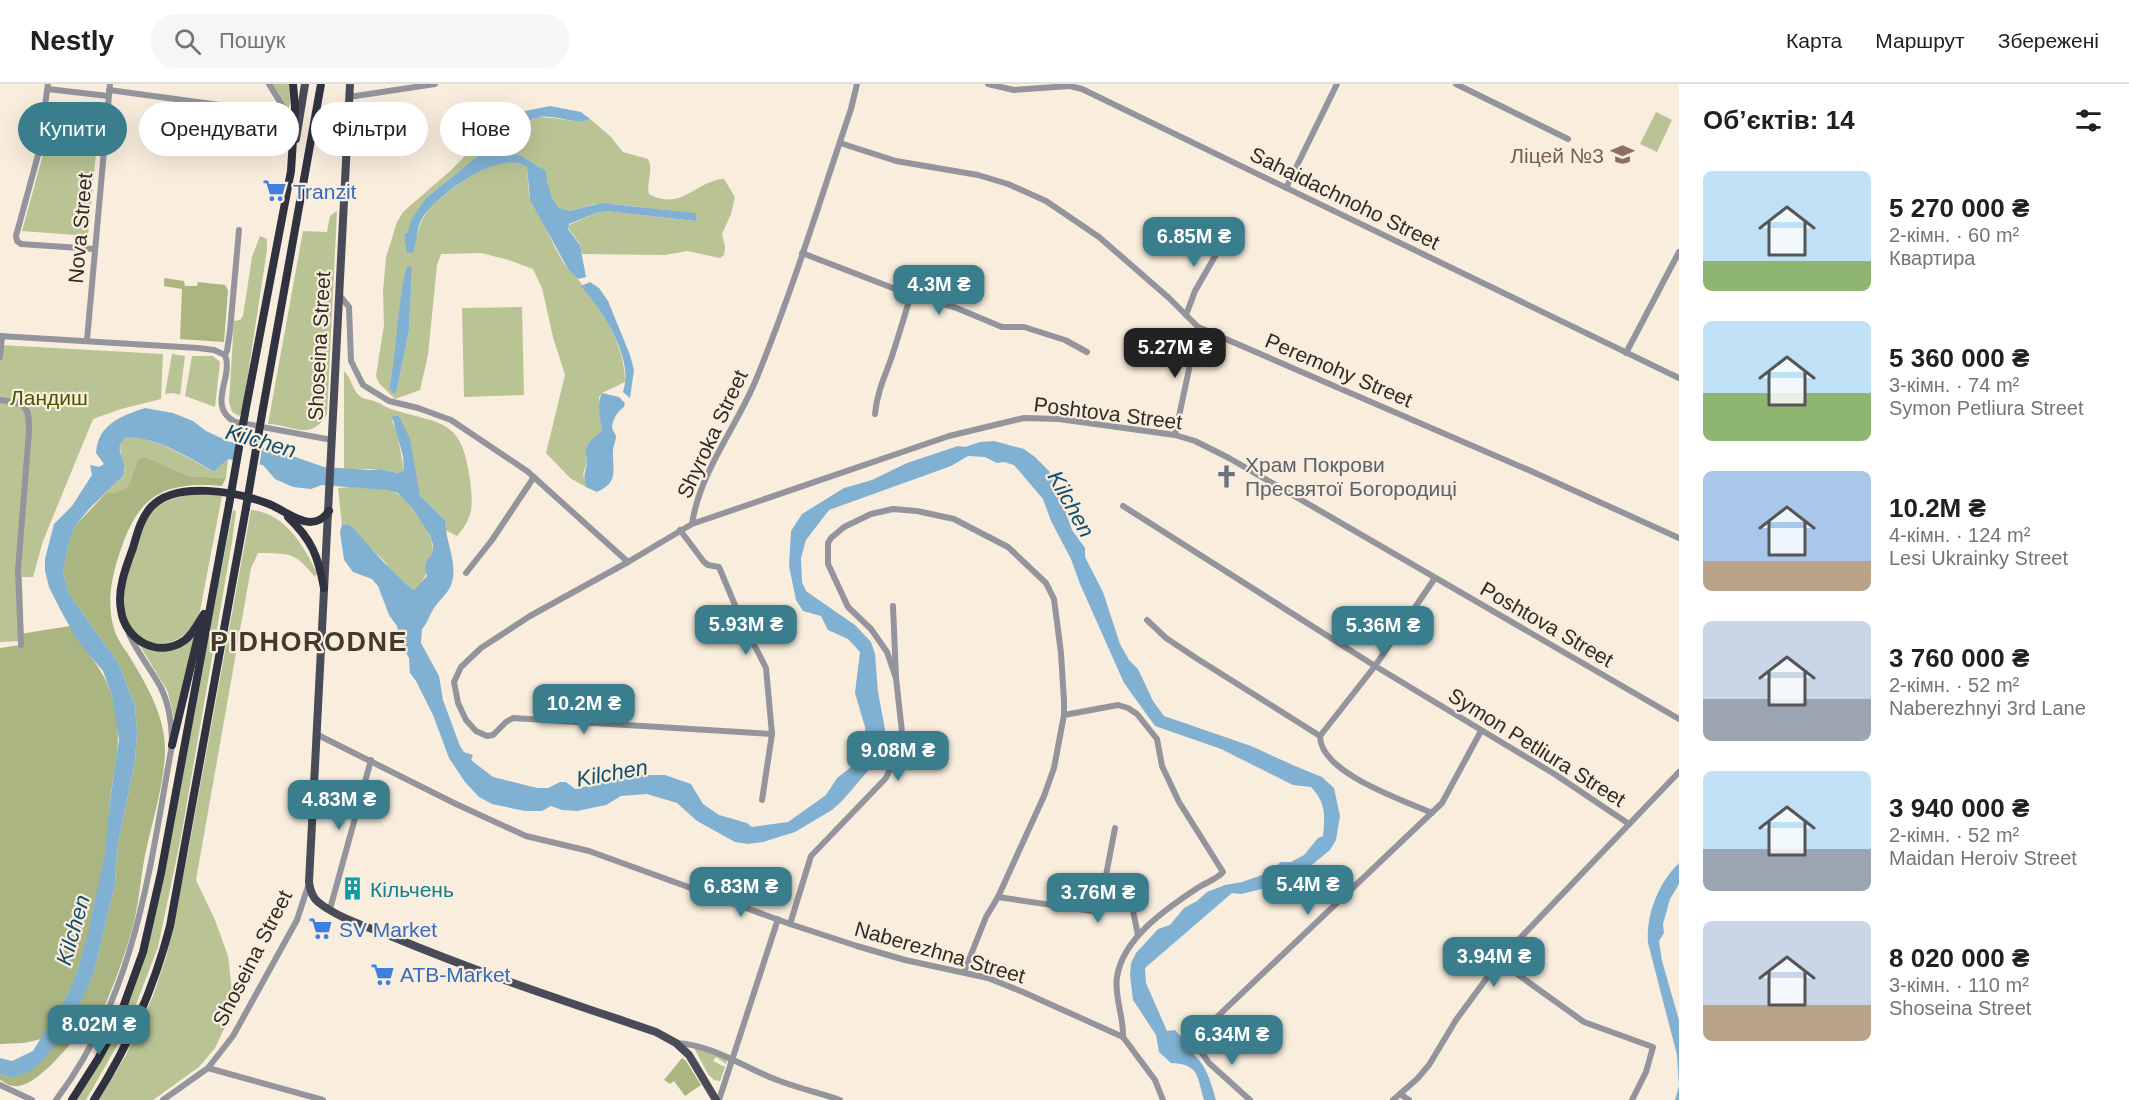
<!DOCTYPE html>
<html lang="uk">
<meta charset="utf-8">
<style>
:root{--surface:#fff;--page:#f6f6f6;--text:#202124;--muted:#757577;--line:#e0e0e0;--accent:#3a7d8d}
body{margin:0;font-family:Arial,sans-serif;background:var(--page);color:var(--text);height:100vh;display:flex;flex-direction:column;font-size:22px;white-space:nowrap}
*{box-sizing:border-box;margin:0}
p{font-size:20px;color:var(--muted)}
.icon{flex:none;width:33px;height:33px;fill:none;stroke:currentColor;stroke-width:2;stroke-linecap:round;stroke-linejoin:round}
.map{position:relative;flex:1;overflow:hidden}
.sheet{display:flex;flex-direction:column;background:var(--surface);width:450px}
.sheet>*{flex:none}
.hud{position:absolute;left:18px;top:18px;width:570px;height:54px;display:flex;gap:12px}
.price{position:absolute;translate:-50% -51px;padding:0 14px;border-radius:12px;background:var(--accent);color:#fff;font-size:20px;line-height:39px;filter:drop-shadow(0 2px 3px #0008)}
.price::after{content:'';position:absolute;left:50%;top:36px;width:18px;height:14px;margin-left:-9px;background:inherit;clip-path:polygon(0 0,100% 0,50% 100%)}
.price.on{background:#222;color:#fff}
ul{padding:0;list-style:none}
li{display:flex;align-items:center;gap:18px;height:150px;padding:0 24px}
li span{display:grid;place-items:center;flex:none;width:168px;height:120px;border-radius:9px;color:#555}
li>.icon{margin-inline-start:auto}
span .icon{width:72px;height:72px;fill:#fffc;stroke-width:1}
li b{font-size:26px}
h2{display:flex;justify-content:space-between;align-items:center;height:72px;padding:0 24px;font-size:26px}
.tag{padding:0 21px;border-radius:27px;background:var(--surface);box-shadow:0 6px 24px #0002;font-size:21px;line-height:54px}
.tag.on{background:var(--accent);color:#fff}
header{display:flex;align-items:center;gap:36px;box-sizing:border-box;height:84px;padding:0 30px;background:var(--surface);border-bottom:2px solid var(--line)}
header strong{font-size:28px}
nav{display:flex;gap:33px;margin-inline-start:auto;font-size:21px}
.search{width:420px;height:54px;background:var(--page);display:flex;align-items:center;gap:15px;box-sizing:border-box;padding:0 21px;border-radius:33px;color:var(--muted);font-size:22px}
main{display:flex;flex:1;min-height:0}
.map>svg:first-child{display:block}
.green{fill:#b9c393;fill-rule:evenodd}
.forest{fill:#aab582}
.water{fill:#81b1d2}
.pier{fill:#f9eddd}
.lines{fill:none;stroke-linecap:round;stroke-linejoin:round}
.minor{stroke:#93949c;stroke-width:6}
.major{stroke:#4a4b58;stroke-width:8}
.highway{stroke:#313240;stroke-width:8}
.highway-bridge{stroke:#313240;stroke-width:8}
.labels{text-anchor:middle;dominant-baseline:central;stroke-width:4.5;stroke-linejoin:round;paint-order:stroke}
.education-label{font-size:21px;fill:#785e54;stroke:#f9eddd;text-anchor:end}
.shop-label{font-size:21px;fill:#366cbe;stroke:#f9eddd;text-anchor:start}
.street-label{font-size:21px;fill:#302b25;stroke:#f9eddd}
.park-label{font-size:21px;fill:#4b5600;stroke:#f9eddd}
.worship-label{font-size:21px;fill:#5b616d;stroke:#f9eddd;text-anchor:start}
.culture-label{font-size:21px;fill:#0d838f;stroke:#f9eddd;text-anchor:start}
.water-label{font-size:22px;font-style:italic;fill:#124e6e;stroke:#f9eddd}
.district-label{font-size:27px;font-weight:bold;letter-spacing:1.5px;fill:#433a2d;stroke:#f9eddd}
</style>
<header>
<strong>Nestly</strong>
<div class="search"><svg class="icon" aria-label="search" viewBox="0 0 24 24"><circle cx="10" cy="10" r="6"/><path d="M15 15l6 6"/></svg>Пошук</div>
<nav><a>Карта</a><a>Маршрут</a><a>Збережені</a></nav>
</header>
<main>
<div class="map">
<svg width="1679" height="1016" viewBox="0 0 1679 1016">
<rect width="100%" height="100%" fill="#f9eddd"/>
<g class="green">
<path d="M271,0H289L290,17L289,24L283,21Z"/>
<path d="M509,28L519,32L499,49L484,67L426,114L408,148L404,150L406,168C408,165 412,161 414,157C419,148 420,137 427,128C444,108 501,64 527,83L529,112L532,120C546,140 553,165 568,185C571,188 575,191 578,195C600,225 625,258 625,298L602,309L599,313L602,347L586,370L587,378L583,390L586,403L570,394L546,369L565,291L553,253L542,204L533,185L509,176L481,169L441,170L437,181L428,271L420,306L395,315L379,299L376,292L384,241L383,207L386,173L397,138L403,128L450,87L468,69L479,49L498,31ZM406,184H412L409,246L397,305H389C397,265 398,224 406,184Z"/>
<path d="M1656,28L1672,36L1657,68L1640,60Z"/>
<path d="M49,32L99,38L88,152L22,147L47,56Z"/>
<path d="M538,33C552,32 580,41 590,35L610,52L623,68L648,75C654,86 646,98 649,110C681,128 697,96 724,95L735,113L731,130L722,150L725,163L724,171L720,174L687,167L665,171L582,170L580,160L568,144L569,141L596,129L605,127L694,137L697,134L683,128L614,120H596L569,127L558,123L552,114L540,83L522,72L501,67C504,49 523,40 538,33Z"/>
<path d="M337,127L327,330C311,359 291,340 268,340L303,147L327,148L330,132Z"/>
<path d="M260,152L267,155V166L242,329L239,332L232,328L229,318L234,237L240,236L243,232L252,173Z"/>
<path d="M522,223L524,311L464,313L462,224Z"/>
<path d="M0,261L163,270L161,315L121,325L93,335L43,457L33,493H22L24,557L0,558Z"/>
<path d="M172,270L185,272L180,311L174,309L165,310Z"/>
<path d="M192,272H213L220,278L215,323L185,312Z"/>
<path d="M344,287C352,294 352,307 361,313C365,316 370,315 374,317C380,319 385,323 391,325C441,341 462,333 470,396C473,420 474,433 457,452L445,446V436L420,412L399,332L392,337L397,348L404,386L399,389L380,385H344Z"/>
<path d="M133,353C158,355 192,376 214,388L228,375L226,394L188,392L146,373L136,380C134,396 128,406 112,411L107,408L123,392L125,387L121,374L120,361L125,354Z"/>
<path d="M350,403C364,404 382,402 396,409C403,412 410,421 415,428C421,435 427,443 430,452C437,470 428,494 414,506L392,488L386,479L347,440L342,441L338,404Z"/>
<path d="M196,410L222,412L200,527C186,570 131,572 125,525C121,495 137,464 146,436C157,417 175,413 196,410Z"/>
<path d="M233,426L236,427L232,458L181,753L158,863L127,944L86,1016H76L133,907L188,657Z"/>
<path d="M251,426C285,429 304,462 317,489L315,493C294,467 290,470 258,469L251,484L196,796L215,836L228,872L234,924L215,964L199,983L153,1016H99L126,971L153,912L167,870L188,768Z"/>
<path d="M194,552L176,643L168,608L139,560C156,575 176,560 194,552Z"/>
<path d="M694,964L728,974L726,980L716,973L713,977L725,983L720,997L714,996L708,990Z"/>
</g>
<g class="forest">
<path d="M164,194L184,197L185,202H197L198,198L225,201L228,206L224,258L180,255L182,205L164,202Z"/>
<path d="M146,373L188,392L226,394L222,402C163,397 138,412 120,468C111,494 106,521 115,548C119,559 126,566 131,575C148,603 166,635 165,668C164,698 154,732 147,762C141,787 140,813 134,838C124,877 108,916 91,953L77,952C65,966 34,1005 14,1002C9,1002 4,998 0,996V990L10,993L63,950L94,888L115,801L117,765L135,677L137,648L135,622L119,580L69,510L63,487L70,453L76,441L107,408L112,410C135,404 130,393 138,376Z"/>
<path d="M70,542C84,566 103,583 112,612C124,652 115,677 110,716C109,723 110,731 109,739C103,795 91,861 67,912C60,927 50,941 41,955L24,959L0,960V564L20,561V550Z"/>
<path d="M682,974L686,977L701,1001L685,1012L674,997L670,1000L664,996Z"/>
</g>
<g class="water">
<path d="M550,22L581,28L590,35C578,42 554,30 539,33C531,35 523,40 517,44C509,51 503,55 501,66L522,72L546,87L547,98L552,114L558,123L569,127L602,119L695,129L697,134L695,137L605,127L596,129L569,140L568,145L580,161L586,193L578,195L568,185L530,116L527,83C500,64 438,111 423,133C416,145 417,157 413,169L406,168L404,150L408,148L411,136L426,114L484,67L508,41L525,27Z"/>
<path d="M408,182L412,184L409,246L397,305L394,310L389,305C397,265 397,224 406,184Z"/>
<path d="M590,198L599,204L608,217L630,271L634,286L630,314L623,308C635,275 602,226 581,202Z"/>
<path d="M602,309L619,313L625,319L624,323C618,327 613,334 612,343C612,347 615,348 616,352C616,357 613,362 613,367C612,385 620,398 597,408L586,403C583,390 585,391 587,379C587,373 586,375 586,369C586,358 595,353 602,347C601,335 596,320 602,309Z"/>
<path d="M145,324L173,329L193,337L206,347L230,358L272,365L324,383L370,386L380,385L398,389L404,386L403,372L392,332H399L410,355L420,412L445,436C445,457 459,481 451,501C447,511 439,516 434,524C429,532 428,538 422,545L421,559L439,592L443,616L460,662L464,668L473,671L471,676L493,693L537,704H548L560,698H566L575,705L632,691H665L691,700L703,720L719,731L747,739L752,743L788,738L826,711L837,694L859,677L863,666L865,655V643L855,609L860,568L848,555L828,546L821,532L803,527L796,516L789,482L791,447L802,430L844,404L872,396L907,379L958,362L965,363L980,358L994,357L1024,365L1035,373L1049,387L1056,400L1072,446L1085,464V473L1103,508L1120,560L1129,576L1138,585L1153,617L1164,632L1251,662L1295,682L1322,693L1334,704L1340,732L1336,756L1330,766L1307,785L1283,800L1241,810L1232,809L1145,884L1146,899L1167,947L1175,946L1185,957L1187,966C1206,977 1210,996 1216,1016H1204C1197,993 1200,980 1171,979L1159,968L1156,951L1133,916L1130,891L1131,879L1136,869L1158,845L1170,841L1184,824L1197,817L1207,808L1225,801L1242,798L1262,791L1281,778H1291L1304,771L1318,754L1323,752C1325,731 1326,719 1311,703L1293,701L1221,665L1155,642L1124,599L1080,500L1071,475L1051,437L1043,415L1014,381L1004,378L997,379L985,373L968,372L951,382L829,426L806,456L801,474L802,498L806,507L813,512L855,541L871,558L875,570L878,608L885,645L884,660L873,681L842,717L832,726L795,748L763,758L748,760L735,758L697,737L677,719L647,710L621,712L606,721L577,727L562,726L551,722L542,727H525L492,720L479,713L465,698L449,674L433,631L416,597L410,589L409,574L400,559L397,542L389,531L378,502L372,495L353,488L344,476L340,448L342,441L347,440L352,443C371,463 391,489 414,506L427,492L425,481L428,475L432,471L433,461L430,451L413,425L398,409L387,406L322,401L311,405L293,403L275,395L263,381L228,375L214,388C192,375 151,350 125,354L120,361C118,373 128,380 123,392L89,425L76,441L70,454L63,487L69,510L119,580L135,622L137,648L135,677L117,765L115,801L94,888L86,907L63,950L41,979L31,986L22,991L10,993L0,990V974L12,977L33,967L67,912L78,885L88,850L105,769L110,717L119,655L112,612L103,587L78,557L61,527L49,503L45,487V475L54,440L72,422L92,391L90,381L99,383L104,380L96,369C98,340 121,332 145,324Z"/>
<path d="M1679,779V800L1670,815L1663,840L1664,849L1659,857L1662,877L1679,936V1016H1675L1679,1002L1677,971L1648,859C1646,830 1659,798 1679,779Z"/>
</g>
<path class="pier" d="M237,356L263,360L259,383L233,379Z"/>
<g class="lines">
<g class="minor">
<path d="M48,0L38,71L16,152L17,157L21,160L94,165"/>
<path d="M269,0L294,41"/>
<path d="M988,0L1014,6L1070,2L1082,5L1679,294"/>
<path d="M1456,0L1568,55"/>
<path d="M48,5L108,12"/>
<path d="M109,6L249,25"/>
<path d="M349,13L435,0"/>
<path d="M840,59L896,77L978,91L1008,100L1046,117L1099,153L1169,214L1198,243L1533,388L1679,454"/>
<path d="M1286,104L1337,0"/>
<path d="M802,169L911,211L954,223L1002,243H1024L1065,256L1087,268"/>
<path d="M340,212L349,223L351,277L363,301L389,317L418,324L451,336L527,387L628,478"/>
<path d="M1186,231L1195,207L1229,148"/>
<path d="M0,252L198,264L214,266L225,271L227,267L230,247L239,146"/>
<path d="M87,256L110,0"/>
<path d="M1626,269L1679,168"/>
<path d="M225,271C234,293 206,322 235,338L332,356"/>
<path d="M0,273L2,252"/>
<path d="M0,316C27,320 29,321 29,348L18,486L21,561"/>
<path d="M875,330C877,309 884,294 891,275C898,254 904,233 911,211"/>
<path d="M1175,351L1198,243"/>
<path d="M1123,422L1375,582L1556,691L1629,740"/>
<path d="M692,440C700,388 735,345 755,298C792,209 820,116 851,25L857,0"/>
<path d="M680,446L704,478L708,481L719,483L740,533L766,584L772,650L762,716"/>
<path d="M466,489L492,456L534,393"/>
<path d="M1147,536L1166,554L1196,574L1320,652"/>
<path d="M896,594L887,568L871,545L848,523L828,480V459L831,454L844,443L871,430L893,425L917,427L954,435L1008,463L1046,499L1054,515L1061,569L1064,617V631L1054,684L1044,712L998,813L986,833L964,888"/>
<path d="M1064,631L1118,621L1128,624L1137,630L1157,655L1162,682L1179,718L1223,788C1217,795 1207,798 1199,803C1169,823 1123,853 1117,893C1114,913 1124,933 1123,953"/>
<path d="M316,650L456,720L526,752L589,767L790,840L857,862L905,876L988,894L1023,908L1123,953L1155,996L1163,1016"/>
<path d="M772,650L513,634L506,638L493,651L487,652L476,647L466,636L458,619L454,598L461,583L481,564L530,532L628,478L692,440L949,352L1024,334L1059,335L1175,351L1195,357L1229,374L1679,635"/>
<path d="M1320,652L1375,582L1435,494"/>
<path d="M1320,652C1320,689 1403,716 1432,729"/>
<path d="M1137,795L1133,827L1138,851"/>
<path d="M998,813L1099,828L1115,744"/>
<path d="M330,825L371,676"/>
<path d="M790,840L811,772L886,694L901,660L902,648L896,594L893,522"/>
<path d="M1499,877L1584,938L1653,963L1646,988L1632,1016"/>
<path d="M676,959C713,961 743,983 777,996C798,1004 819,1009 840,1016"/>
<path d="M208,984L323,1016"/>
<path d="M0,1001L32,1016"/>
<path d="M1400,1010L1409,1016"/>
<path d="M56,1016C136,910 149,788 172,661C172,641 170,621 160,602C150,584 137,568 129,550"/>
<path d="M163,1016L208,984L233,952L297,836L309,799"/>
<path d="M719,1016L778,835"/>
<path d="M1250,1016L1209,979L1195,959L1198,951L1442,719L1481,647"/>
<path d="M1393,1016L1417,995L1429,981L1456,936L1503,872L1679,688"/>
</g>
<g class="major">
<path d="M350,0L309,798C310,806 312,813 318,818C339,835 369,843 393,853C479,889 568,918 656,948L676,959L689,971L716,1016"/>
<path d="M296,55L305,0"/>
</g>
<g class="highway">
<path d="M245,329L291,87L295,23L293,0"/>
<path d="M262,330L321,0"/>
<path d="M288,433C312,456 318,472 324,504"/>
<path d="M204,530C198,539 194,549 185,556C159,575 125,557 121,526C117,506 126,483 133,464C137,450 141,434 151,423C176,396 238,408 269,420C282,425 295,437 310,438C319,438 324,434 329,427"/>
<path d="M172,661L201,540"/>
<path d="M72,1016L98,975L117,940L143,868L161,789L229,421"/>
<path d="M94,1016C129,961 154,904 170,842L246,424"/>
</g>
<g class="highway-bridge">
<path d="M229,421L245,329"/>
<path d="M246,424L262,330"/>
</g>
</g>
<defs>
<symbol id="school-bare" viewBox="-9 -9 18 18"><path d="M0-5L7-2L0 1L-7-2ZM-4 1L0 2.5L4 1V4Q0 6-4 4Z" fill="#8d6e63" stroke="#f9eddd" stroke-width="2.5" paint-order="stroke"/></symbol>
<symbol id="supermarket-bare" viewBox="-9 -9 18 18"><path d="M-6-5.5h2.5l.6 2H6L4.5 2H-2.5L-4.4-4H-6ZM-1.5 3.2a1.3 1.3 0 1 0 .1 0ZM3 3.2a1.3 1.3 0 1 0 .1 0Z" fill="#3f7fe0" stroke="#f9eddd" stroke-width="2.5" paint-order="stroke"/></symbol>
<symbol id="church-bare" viewBox="-9 -9 18 18"><path d="M-1.2-6h2.4v3.5h3.3v2.4h-3.3V6h-2.4V-.1h-3.3v-2.4h3.3Z" fill="#6b7280" stroke="#f9eddd" stroke-width="2.5" paint-order="stroke"/></symbol>
<symbol id="building-bare" viewBox="-9 -9 18 18"><path d="M-4-6H4V6H1V3H-1V6H-4ZM-2.5-4.3h1.7v1.8h-1.7ZM.8-4.3h1.7v1.8H.8ZM-2.5-1h1.7V.8h-1.7ZM.8-1h1.7V.8H.8Z" fill="#0f9aa8" stroke="#f9eddd" stroke-width="2.5" paint-order="stroke"/></symbol>
</defs>
<g fill-rule="evenodd">
<use href="#school-bare" x="1606" y="54" width="33" height="33"/>
<use href="#supermarket-bare" x="258" y="90" width="33" height="33"/>
<use href="#church-bare" x="1210" y="376" width="33" height="33"/>
<use href="#building-bare" x="336" y="788" width="33" height="33"/>
<use href="#supermarket-bare" x="304" y="828" width="33" height="33"/>
<use href="#supermarket-bare" x="366" y="874" width="33" height="33"/>
</g>
<g class="labels">
<g class="education-label">
<text x="1604" y="71">Ліцей №3</text>
</g>
<g class="shop-label">
<text x="293" y="107">Tranzit</text>
<text x="339" y="845">SV Market</text>
<text x="400" y="890">ATB-Market</text>
</g>
<g class="street-label">
<text transform="translate(1345 114) rotate(26)">Sahaidachnoho Street</text>
<text transform="translate(80 144) rotate(-85)">Nova Street</text>
<text transform="translate(319 262) rotate(-87)">Shoseina Street</text>
<text transform="translate(1339 286) rotate(23)">Peremohy Street</text>
<text transform="translate(1108 329) rotate(7)">Poshtova Street</text>
<text transform="translate(712 350) rotate(-65)">Shyroka Street</text>
<text transform="translate(1547 540) rotate(30)">Poshtova Street</text>
<text transform="translate(1537 663) rotate(32)">Symon Petliura Street</text>
<text transform="translate(940 868) rotate(16)">Naberezhna Street</text>
<text transform="translate(252 874) rotate(-63)">Shoseina Street</text>
</g>
<g class="park-label">
<text x="49" y="313">Ландиш</text>
</g>
<g class="worship-label">
<text x="1245" y="380">Храм Покрови<tspan x="1245" dy="24">Пресвятої Богородиці</tspan></text>
</g>
<g class="culture-label">
<text x="370" y="805">Кільчень</text>
</g>
<g class="water-label">
<text transform="translate(261 357) rotate(16)">Kilchen</text>
<text transform="translate(1071 420) rotate(61)">Kilchen</text>
<text transform="translate(612 689) rotate(-10)">Kilchen</text>
<text transform="translate(73 846) rotate(-74)">Kilchen</text>
</g>
<g class="district-label">
<text x="309" y="558">PIDHORODNE</text>
</g>
</g>
</svg>
<b class="price" style="left:1194px;top:184px">6.85M ₴</b>
<b class="price" style="left:939px;top:232px">4.3M ₴</b>
<b class="price on" style="left:1175px;top:295px">5.27M ₴</b>
<b class="price" style="left:746px;top:572px">5.93M ₴</b>
<b class="price" style="left:1383px;top:573px">5.36M ₴</b>
<b class="price" style="left:584px;top:651px">10.2M ₴</b>
<b class="price" style="left:898px;top:698px">9.08M ₴</b>
<b class="price" style="left:339px;top:747px">4.83M ₴</b>
<b class="price" style="left:1308px;top:832px">5.4M ₴</b>
<b class="price" style="left:741px;top:834px">6.83M ₴</b>
<b class="price" style="left:1098px;top:840px">3.76M ₴</b>
<b class="price" style="left:1494px;top:904px">3.94M ₴</b>
<b class="price" style="left:99px;top:972px">8.02M ₴</b>
<b class="price" style="left:1232px;top:982px">6.34M ₴</b>
<div class="hud">
<a class="tag on">Купити</a>
<a class="tag">Орендувати</a>
<a class="tag">Фільтри</a>
<a class="tag">Нове</a>
</div>
</div>
<section class="sheet">
<h2>Об’єктів: 14<svg class="icon" aria-label="filters" viewBox="0 0 24 24"><path d="M4 7h16M4 17h16"/><circle cx="9" cy="7" r="2"/><circle cx="15" cy="17" r="2"/></svg></h2>
<ul>
<li><span style="background:linear-gradient(#bfe0f5 75%,#8fb573 0)"><svg class="icon" aria-label="home" viewBox="0 0 24 24"><path d="M3 11l9-7 9 7M6 9v11h12V9"/></svg></span><div><b>5 270 000 ₴</b><p>2-кімн. · 60 m²</p><p>Квартира</p></div></li>
<li><span style="background:linear-gradient(#bfe0f5 60%,#8fb573 0)"><svg class="icon" aria-label="home" viewBox="0 0 24 24"><path d="M3 11l9-7 9 7M6 9v11h12V9"/></svg></span><div><b>5 360 000 ₴</b><p>3-кімн. · 74 m²</p><p>Symon Petliura Street</p></div></li>
<li><span style="background:linear-gradient(#a9c7e8 75%,#b9a48a 0)"><svg class="icon" aria-label="home" viewBox="0 0 24 24"><path d="M3 11l9-7 9 7M6 9v11h12V9"/></svg></span><div><b>10.2M ₴</b><p>4-кімн. · 124 m²</p><p>Lesi Ukrainky Street</p></div></li>
<li><span style="background:linear-gradient(#c9d6e8 65%,#9aa5b1 0)"><svg class="icon" aria-label="home" viewBox="0 0 24 24"><path d="M3 11l9-7 9 7M6 9v11h12V9"/></svg></span><div><b>3 760 000 ₴</b><p>2-кімн. · 52 m²</p><p>Naberezhnyi 3rd Lane</p></div></li>
<li><span style="background:linear-gradient(#bfe0f5 65%,#9aa5b1 0)"><svg class="icon" aria-label="home" viewBox="0 0 24 24"><path d="M3 11l9-7 9 7M6 9v11h12V9"/></svg></span><div><b>3 940 000 ₴</b><p>2-кімн. · 52 m²</p><p>Maidan Heroiv Street</p></div></li>
<li><span style="background:linear-gradient(#c9d6e8 70%,#b9a48a 0)"><svg class="icon" aria-label="home" viewBox="0 0 24 24"><path d="M3 11l9-7 9 7M6 9v11h12V9"/></svg></span><div><b>8 020 000 ₴</b><p>3-кімн. · 110 m²</p><p>Shoseina Street</p></div></li>
</ul>
</section>
</main>
